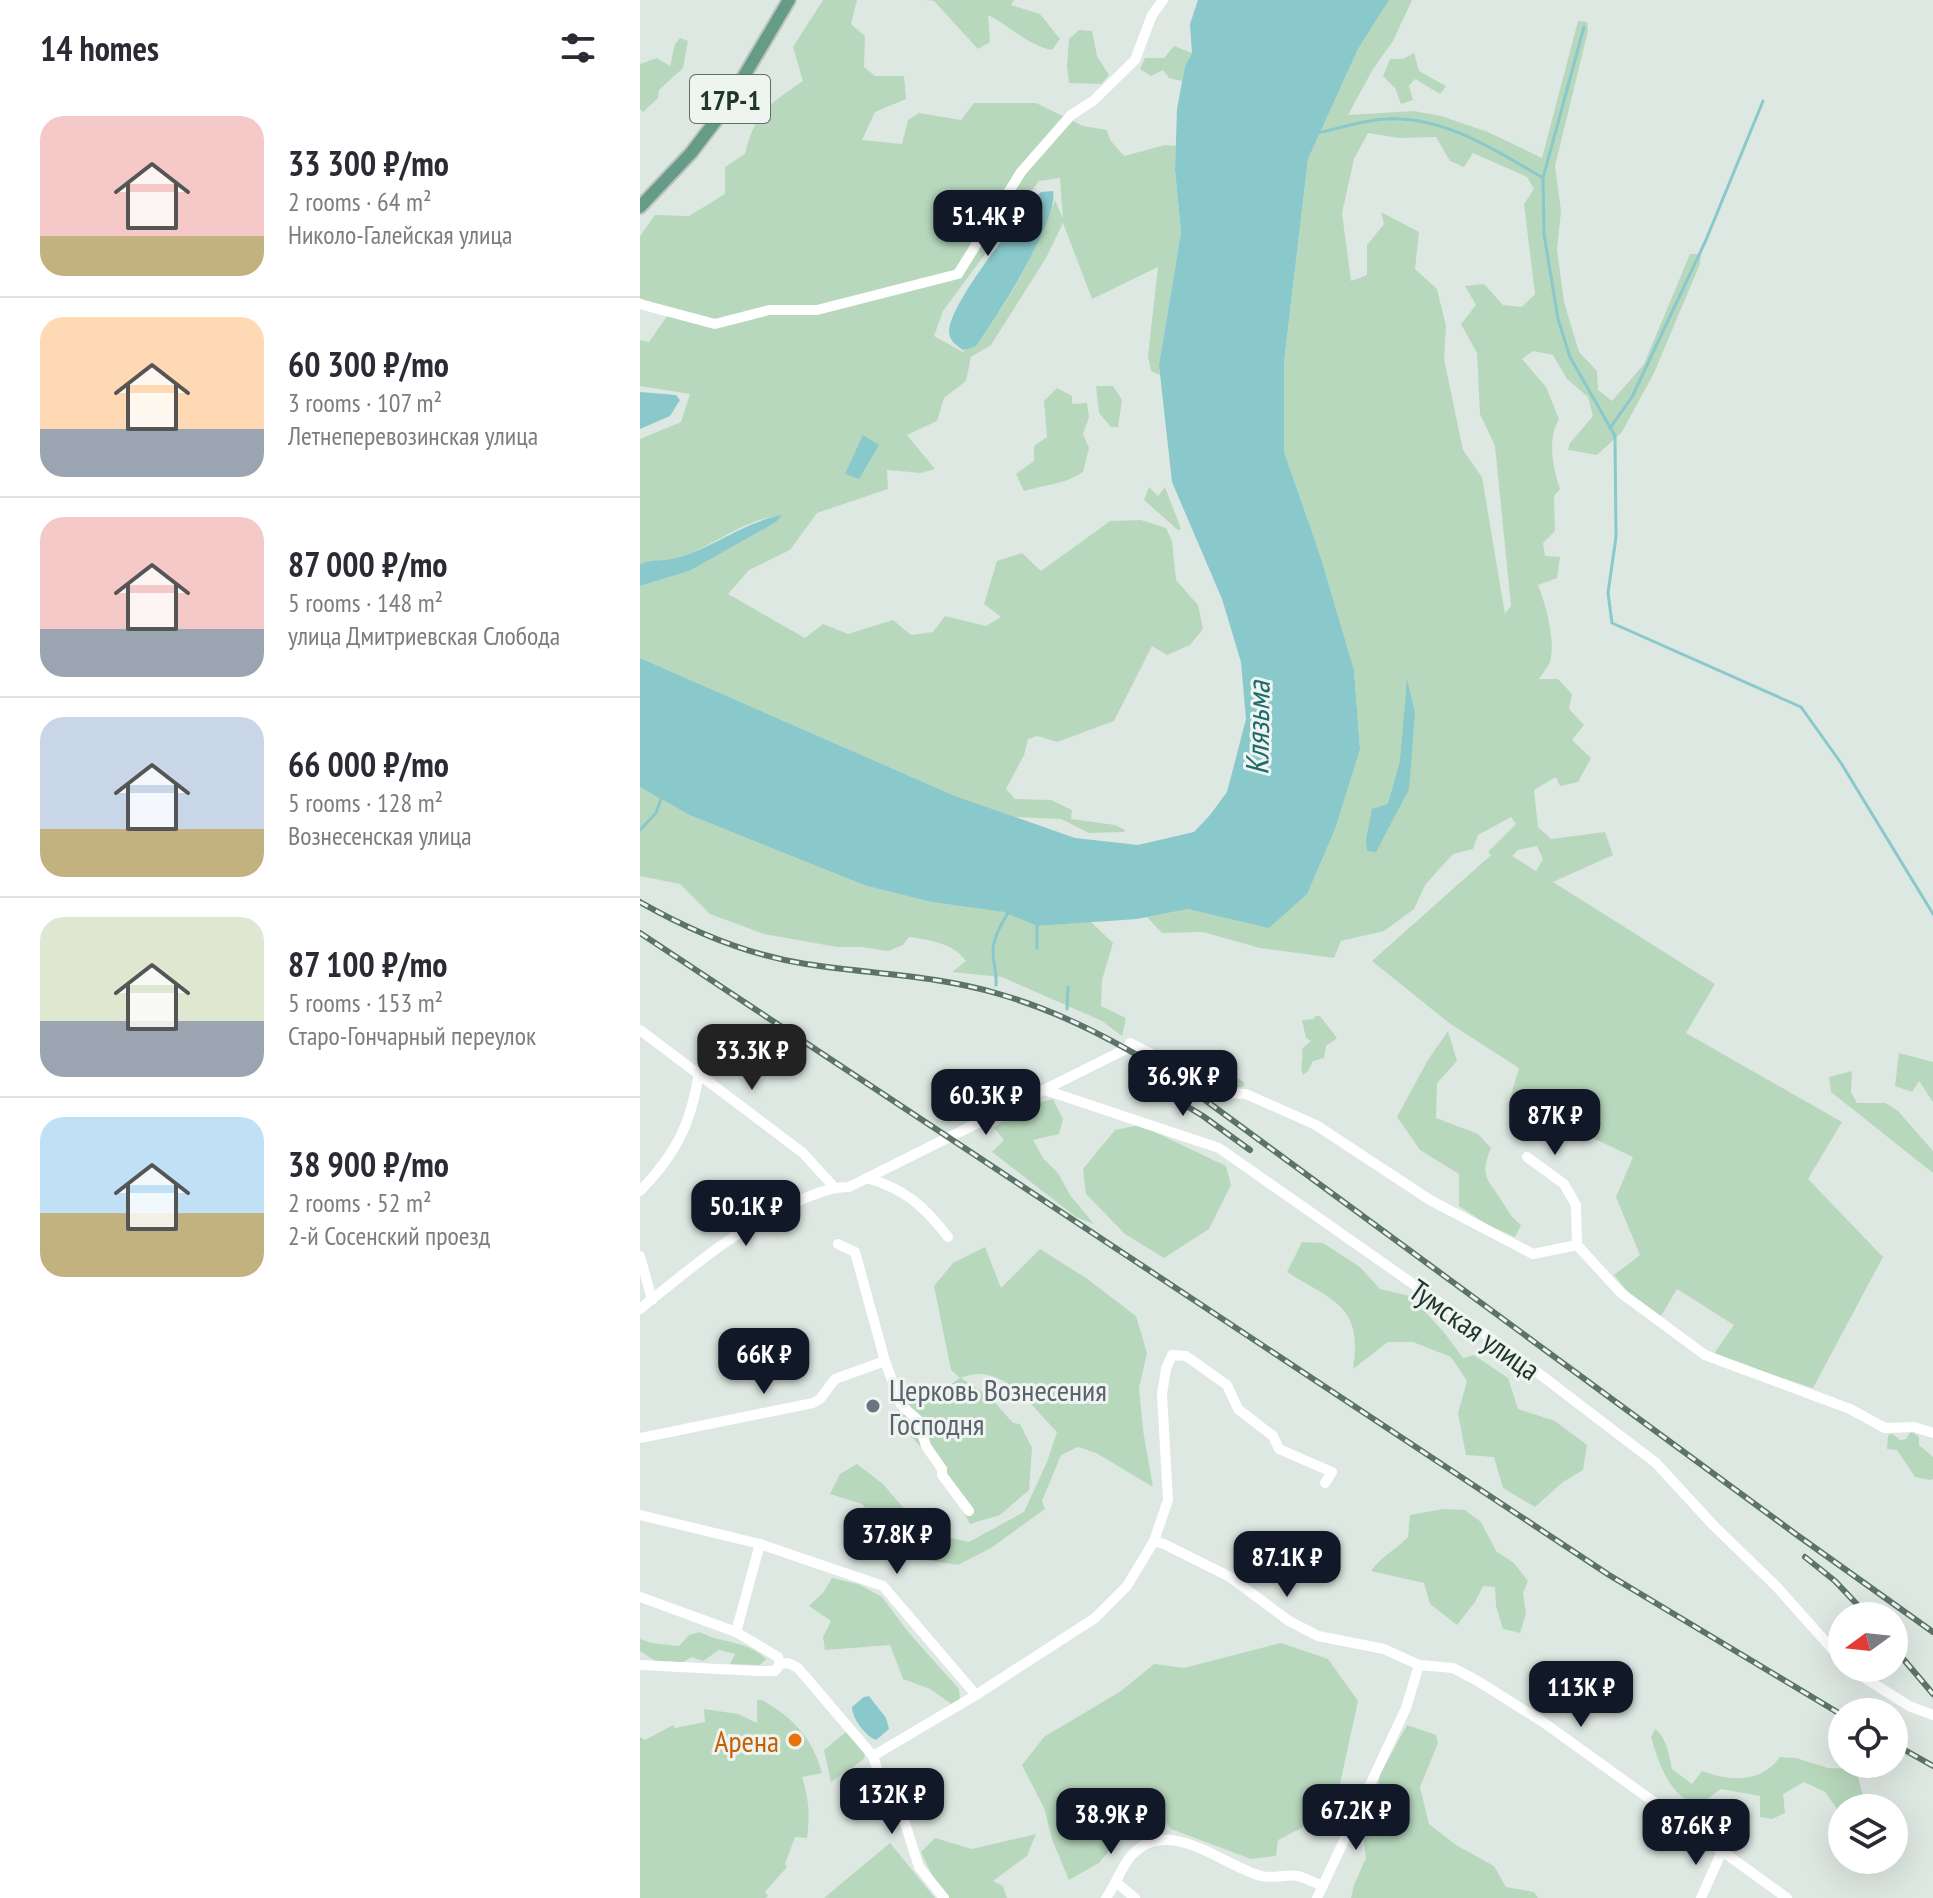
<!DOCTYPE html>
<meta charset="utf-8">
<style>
:root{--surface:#fff;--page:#f2f2f3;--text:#2b2b33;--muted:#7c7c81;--line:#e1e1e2;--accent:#111827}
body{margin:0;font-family:"PT Sans Narrow",sans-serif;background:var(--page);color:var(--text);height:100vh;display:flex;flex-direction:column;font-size:30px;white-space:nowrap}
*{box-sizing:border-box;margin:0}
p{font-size:26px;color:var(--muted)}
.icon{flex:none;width:44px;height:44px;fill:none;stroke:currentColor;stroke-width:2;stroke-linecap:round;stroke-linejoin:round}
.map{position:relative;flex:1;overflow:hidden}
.drawer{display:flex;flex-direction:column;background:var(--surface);width:640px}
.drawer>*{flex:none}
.needle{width:52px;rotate:255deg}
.fabs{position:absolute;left:1188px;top:1602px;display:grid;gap:16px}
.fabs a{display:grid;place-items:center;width:80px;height:80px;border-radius:50%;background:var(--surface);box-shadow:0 8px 32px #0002;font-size:40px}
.price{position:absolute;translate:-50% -68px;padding:0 18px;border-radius:16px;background:var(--accent);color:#fff;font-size:26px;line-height:52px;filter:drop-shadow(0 2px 4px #0008)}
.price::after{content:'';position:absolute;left:50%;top:48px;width:24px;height:18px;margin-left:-12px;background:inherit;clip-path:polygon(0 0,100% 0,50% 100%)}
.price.current{background:#222;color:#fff}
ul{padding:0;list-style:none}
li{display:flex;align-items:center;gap:24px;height:200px;padding:0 40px}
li+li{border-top:2px solid var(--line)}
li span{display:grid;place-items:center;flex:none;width:224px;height:160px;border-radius:24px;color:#555}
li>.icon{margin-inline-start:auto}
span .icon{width:96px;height:96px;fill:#fffc;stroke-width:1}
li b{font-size:34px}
h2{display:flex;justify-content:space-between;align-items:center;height:96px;padding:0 40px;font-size:34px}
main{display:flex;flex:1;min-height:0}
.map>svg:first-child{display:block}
.green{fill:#b8d8bd;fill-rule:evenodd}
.water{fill:#89c8cb}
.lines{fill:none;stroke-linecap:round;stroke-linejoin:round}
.stream{stroke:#89c8cb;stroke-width:3}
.major-casing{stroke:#bcc3c0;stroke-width:16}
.minor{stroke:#fff;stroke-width:10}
.major{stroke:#659b87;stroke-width:12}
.rail-casing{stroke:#5b7369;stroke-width:6}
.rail{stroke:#eef5f1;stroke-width:3;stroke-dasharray:9;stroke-linecap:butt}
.worship-dot{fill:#6b7280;stroke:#eef5f1;stroke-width:3}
.food-dot{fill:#e8710a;stroke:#eef5f1;stroke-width:3}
.labels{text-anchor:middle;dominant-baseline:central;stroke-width:6;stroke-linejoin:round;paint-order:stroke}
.shield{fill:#eef5f1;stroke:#5e7068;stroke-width:2}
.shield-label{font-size:28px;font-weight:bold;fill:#21372e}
.street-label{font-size:30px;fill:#21372e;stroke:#eef5f1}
.worship-label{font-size:30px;fill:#5b616d;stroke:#eef5f1;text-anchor:start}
.food-label{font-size:30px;fill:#c56008;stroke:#eef5f1;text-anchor:end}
.water-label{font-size:32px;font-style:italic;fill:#206a6d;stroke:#eef5f1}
</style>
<main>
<section class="drawer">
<h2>14 homes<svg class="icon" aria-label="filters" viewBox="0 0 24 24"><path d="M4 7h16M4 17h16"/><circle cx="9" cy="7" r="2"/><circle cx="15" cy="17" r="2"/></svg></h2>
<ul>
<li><span style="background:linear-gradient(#f6c9c9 75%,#c2b280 0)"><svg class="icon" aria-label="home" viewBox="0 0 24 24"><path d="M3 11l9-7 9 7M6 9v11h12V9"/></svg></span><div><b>33 300 ₽/mo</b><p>2 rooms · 64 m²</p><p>Николо-Галейская улица</p></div></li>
<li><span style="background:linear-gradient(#ffd9b3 70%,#9aa5b1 0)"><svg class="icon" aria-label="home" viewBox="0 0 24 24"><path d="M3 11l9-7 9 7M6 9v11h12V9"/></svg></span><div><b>60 300 ₽/mo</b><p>3 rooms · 107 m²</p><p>Летнеперевозинская улица</p></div></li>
<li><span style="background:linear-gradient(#f6c9c9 70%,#9aa5b1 0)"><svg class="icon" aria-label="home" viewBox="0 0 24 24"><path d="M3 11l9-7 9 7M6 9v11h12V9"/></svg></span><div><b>87 000 ₽/mo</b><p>5 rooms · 148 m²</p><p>улица Дмитриевская Слобода</p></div></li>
<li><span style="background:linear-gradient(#c9d6e8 70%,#c2b280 0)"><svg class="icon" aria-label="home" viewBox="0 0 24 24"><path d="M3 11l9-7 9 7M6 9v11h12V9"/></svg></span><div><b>66 000 ₽/mo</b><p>5 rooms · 128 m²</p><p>Вознесенская улица</p></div></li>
<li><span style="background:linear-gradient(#dfe7d0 65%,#9aa5b1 0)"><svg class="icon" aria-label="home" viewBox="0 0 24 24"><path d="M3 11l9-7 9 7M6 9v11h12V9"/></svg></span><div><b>87 100 ₽/mo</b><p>5 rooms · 153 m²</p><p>Старо-Гончарный переулок</p></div></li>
<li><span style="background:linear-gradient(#bfe0f5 60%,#c2b280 0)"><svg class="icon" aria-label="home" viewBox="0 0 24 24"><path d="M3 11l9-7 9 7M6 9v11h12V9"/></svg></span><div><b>38 900 ₽/mo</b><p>2 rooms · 52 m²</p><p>2-й Сосенский проезд</p></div></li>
</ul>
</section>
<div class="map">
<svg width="1293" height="1898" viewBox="0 0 1293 1898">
<rect width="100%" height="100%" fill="#dee8e2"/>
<g class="green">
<path d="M183,0H217L211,24L225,36L224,67L235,76H264L266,99L235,112L222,140L262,144L268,120L279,113L321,120L334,103H396L443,126L467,130L470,140L484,156L525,145L536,146L535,171L541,232L519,365L520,375L511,371L508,356L518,267L452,299L423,223L406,258L351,345L331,357L326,381L304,398L297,421L267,435L295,469L281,473L247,470L248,489L177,513L150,550L109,570L88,594L165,638L183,624L208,634L253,620L271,635L293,632L305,616L346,626L361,617L344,604L357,561L382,553L401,571L470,521L501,520L526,528L532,541L536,580L558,605L563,629L550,645L527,655L512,646L474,721L417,742L397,736L388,739L384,755L366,789L375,799L411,800L432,810L431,819L475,825L485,830L484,832L449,833L421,819L374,817L315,796L0,658V586L49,571L141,516C102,518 69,551 31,560C20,562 10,559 0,564V439L41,422L50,394L0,386V340L9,342L30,312L0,298V236L15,215L49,216L85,194V167L105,154C115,112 129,104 163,81L153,47ZM420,178L423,219L415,200C397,251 368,303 335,347L323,350L325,353L294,336L303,311L399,181Z"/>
<path d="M286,0H374L371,5L400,14L420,39L412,50C387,45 370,26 348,15L350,42L338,49L294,1Z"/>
<path d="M749,0H772L753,41L733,69L708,115L774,111L801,116L848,132L902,158L938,21L947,22L948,31L915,166L921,211L917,250L924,302L939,352L957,371L958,390L972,401L1004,364L1050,254H1061L1060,264L1014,373L982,432L957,455L928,450L930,443L953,416L948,397L927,379L913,355L893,351L882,359L906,387L919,419C907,439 913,468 920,489L914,496L915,531L903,543L905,556L920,557L917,578L898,585C906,605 916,641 910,662C908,667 902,674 899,679H918L932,694L929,709L944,725L932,740L951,758L938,782L920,786L916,777L894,790L898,827L911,839L965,832L973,855L913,882L1075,984L1046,1033L1202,1122L1168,1179L1243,1257L1173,1388L1073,1355L1094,1325L1037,1289L1021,1316L990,1294L974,1275L1000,1255L976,1197L993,1157L870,1099L879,1068L809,1023L732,961L851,855L848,852L876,824L871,817L838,835L833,849L813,854L785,885L774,909L744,931L701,941L694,958L620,948L563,932L522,933L507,917L548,909L629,927L667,893L720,749L714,670L680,555L644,452V362L668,159L718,49ZM728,133L759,138L796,137L810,161L824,167L833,153L887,177L894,189L884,204L895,294L882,307L863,305L844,284L825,286L836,305L821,324L837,353L840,414L855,446L871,606L865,614L842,477L823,450L804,359L806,326L797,289L775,269L779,232L741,212L744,224L727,245V275L711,281L702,213L714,159ZM897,846L903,859L896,871L872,856L878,850Z"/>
<path d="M439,30L452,31L457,56L469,75L461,84L429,83L427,66L429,39Z"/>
<path d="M40,38L48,41L43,68L19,90L18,98L3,112L0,109V64L17,58L30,66L35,44Z"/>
<path d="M534,46L552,53L545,66L542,81L529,78L523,70L511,76L500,69L505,58H524Z"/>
<path d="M774,53L779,71L806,86L800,94L775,79L769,86L773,100L761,104L755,88L743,76L750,59H763Z"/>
<path d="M456,386H473L482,400L478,427H471L459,413Z"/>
<path d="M417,388L432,396V404L447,403L449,417L443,434L449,448L443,472C426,484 404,485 384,491L376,474L394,461V446L407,437L404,401Z"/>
<path d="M509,487L518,496L525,487L541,529L538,530L504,500Z"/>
<path d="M0,787L227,886L291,902L365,912L397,926L451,922L473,943L462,980L461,1006L486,1018L482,1036L462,1021L362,977L312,972L326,961C313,943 290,940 269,937L263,945L248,951L221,947H197L124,934L70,914L40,884L0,876Z"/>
<path d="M675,1016H680L697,1038L686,1046L684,1058L673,1061L668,1071L663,1075C659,1065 664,1059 662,1049L671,1041L666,1038L662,1020L674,1019Z"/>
<path d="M808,1031L817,1061L797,1083L796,1118L838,1134L851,1148C837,1180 852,1182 865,1206C870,1214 872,1218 881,1225L875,1237L848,1225L819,1206V1174L780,1150L757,1117L788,1060Z"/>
<path d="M528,1052L564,1069L588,1071L604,1082V1086C589,1092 543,1067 526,1060Z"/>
<path d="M1259,1053L1293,1062V1102L1279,1081L1272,1092L1255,1086Z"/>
<path d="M1212,1071L1211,1092L1217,1103H1245L1257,1110L1293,1151V1173L1191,1092L1189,1077Z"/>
<path d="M413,1099L423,1119L419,1134L393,1140L403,1158L418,1173L430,1195L454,1224L436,1217L352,1152L364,1140L354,1128C373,1112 388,1104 413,1099Z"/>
<path d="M500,1125L586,1166L591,1185L569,1229L524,1258L485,1234L446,1194L443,1169L475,1130Z"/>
<path d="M662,1242L683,1243L720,1267L740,1289L770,1296L803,1331L823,1358L834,1355L868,1378L878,1409L915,1421L947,1445L943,1470L923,1482L895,1507L863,1488L854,1457L826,1455L818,1413L827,1381L811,1357L773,1342H748L713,1369C723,1306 695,1302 647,1272Z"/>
<path d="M345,1247L361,1288L400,1249L446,1278L496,1316L507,1353L499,1388L503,1430L513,1487L456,1453L438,1447L421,1455L402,1501L405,1509L351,1548L318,1565L285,1560L248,1535L222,1504L190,1494L200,1474L217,1464L243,1484L272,1518L303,1536L329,1542L384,1512L407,1462L417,1432C392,1407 361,1360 321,1378L350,1397L373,1423L380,1424L392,1448L389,1490L360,1515L330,1524L302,1471L270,1435L257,1407L289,1399L320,1378L311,1370L294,1286L313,1263Z"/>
<path d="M1271,1431L1279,1437V1445L1293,1457V1479L1290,1480L1275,1477L1257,1450L1247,1449L1248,1435L1253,1434L1260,1440L1266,1439Z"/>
<path d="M803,1509L825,1510L841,1522L856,1551L874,1563L888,1581L883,1593L886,1614L880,1633L863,1629L856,1606L855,1587L843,1586L835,1602L817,1625L790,1604L784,1583L731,1571C741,1556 756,1550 768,1537L770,1515Z"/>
<path d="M192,1578L218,1584L242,1597L269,1633L319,1689L320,1700L313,1705L290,1689L263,1679L250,1645L185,1650L183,1637L191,1621L169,1606L183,1593Z"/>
<path d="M60,1632C82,1644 107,1640 126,1659L120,1665L90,1664L95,1654L79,1650L63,1661L52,1657L39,1664L31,1661L20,1664L0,1651V1639L12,1643L39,1646L49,1635Z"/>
<path d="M641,1643L688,1659L718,1701L698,1793L669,1824L638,1840L636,1856L611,1859L531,1829L512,1805L486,1813L479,1839L459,1863L429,1880L413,1842L404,1808L382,1765L404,1737L481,1691L514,1664L544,1668Z"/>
<path d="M117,1700H122C154,1719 172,1737 182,1773L162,1777C169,1799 170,1816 167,1838L155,1837L145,1864L147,1867L125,1892L128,1896L125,1898H0V1737L5,1740L33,1725L35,1728L65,1722L64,1709L98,1714L117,1723Z"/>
<path d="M767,1725L796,1735L798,1743L780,1787L789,1824L816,1845L854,1866L866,1887L894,1892L898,1898H711L714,1885L726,1858L722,1828L736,1801L740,1774Z"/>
<path d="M1015,1729C1027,1738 1029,1755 1032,1769L1052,1784L1062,1771C1090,1781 1120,1784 1140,1757L1156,1758L1188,1768L1216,1769L1226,1808H1202V1816L1185,1792L1164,1782L1143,1794L1145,1813L1132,1819L1120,1817V1796L1081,1789C1075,1793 1066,1802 1058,1802C1030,1802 1017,1757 1011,1737Z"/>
<path d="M206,1732L225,1753L224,1759L191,1782L184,1750Z"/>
<path d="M396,1834L387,1856L353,1881L363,1886L367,1898H307L297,1886L281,1852L295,1838L332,1849Z"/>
<path d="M250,1843L295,1898H184Z"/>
</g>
<g class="water">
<path d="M558,0H749L718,49L668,159L644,362V452L680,555L714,670L720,749L695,829L667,894L629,928L548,909L497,919L397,926L364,912L291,902L227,886L50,815L0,787V658L315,796L435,838L498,845L554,832L570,815L587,792L606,719L601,662L582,599L532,482L519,365L541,232L535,170L537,109L545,66L552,53L550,24Z"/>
<path d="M413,191C420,218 354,322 335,347L323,350C316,345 309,341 309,331C311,302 370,231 388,205L401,192Z"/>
<path d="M0,392L36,395L40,400L30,416L0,429Z"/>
<path d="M223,435L239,445L219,479L205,474Z"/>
<path d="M142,515L136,522L49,571L0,586V564C10,559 20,562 31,559C70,551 102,522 142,515Z"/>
<path d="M767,679L775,713L769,789L736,852L727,851L726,840L732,809L748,804L760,761Z"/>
<path d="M229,1696L246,1718L249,1729L236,1740C225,1736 212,1718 212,1707L224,1697Z"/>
</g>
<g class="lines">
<g class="stream">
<path d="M678,133C700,128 724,120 746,119C804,116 855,150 903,178L904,234L918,319L930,357L975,436L976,537L968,593L972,623L1161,707L1201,763L1293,914"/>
<path d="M903,178L944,27"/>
<path d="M970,428L992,397L1066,240L1123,101"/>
<path d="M0,830L16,813L23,793"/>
<path d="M397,948V924"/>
<path d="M356,985C357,973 353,963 353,951C353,938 362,923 368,913"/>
<path d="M427,1009L428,987"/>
</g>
<defs>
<path id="major" d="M0,207L51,153L84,110L149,0"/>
</defs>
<use href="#major" class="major-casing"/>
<g class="minor">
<path d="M0,304L75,324L129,310H177L318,274L381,172L431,115L453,101L495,60L512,15L523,0"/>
<path d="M0,1030L163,1153L194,1187"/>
<path d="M405,1090L579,1148L876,1356L1016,1463L1073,1525L1137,1587L1202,1660"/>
<path d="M887,1157L924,1184L936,1205L937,1245"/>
<path d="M227,1178C265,1189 284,1206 308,1237"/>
<path d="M0,1191C36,1154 51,1124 59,1073"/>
<path d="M198,1244L215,1252L245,1361L261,1405L278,1420L286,1446L302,1469V1475L329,1511"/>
<path d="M0,1256L12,1300"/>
<path d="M0,1309C51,1268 100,1225 161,1200C177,1193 191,1187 209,1187L488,1048L490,1043L587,1093L606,1094L676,1125L790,1200L893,1254L937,1245L981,1293L1065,1355L1210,1409L1245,1428L1274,1427L1293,1433"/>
<path d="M0,1438L173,1403L180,1399L195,1379L245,1361"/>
<path d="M0,1515L120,1544L243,1586L336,1695"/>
<path d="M514,1541L524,1544L590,1577L649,1621L678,1636L744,1649L779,1665L813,1668L836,1680L903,1722L1147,1898"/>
<path d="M0,1597L96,1632L138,1657L140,1664"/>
<path d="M96,1632L120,1544"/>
<path d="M0,1665L118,1671H135L140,1664L148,1663L158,1668L233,1756L239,1774L264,1820L279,1867L304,1898"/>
<path d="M1209,1668L1269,1706L1293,1715"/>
<path d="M233,1756L336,1695L455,1618L487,1586L514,1541L528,1500L522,1394L526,1369L532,1355L546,1356L587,1385L598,1409L633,1436L639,1449L692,1472L685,1483"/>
<path d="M477,1883L495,1898"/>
<path d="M466,1898C476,1885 481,1867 491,1856C528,1814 583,1866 621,1876C632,1879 646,1874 658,1876C665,1878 673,1882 681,1885"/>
<path d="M677,1898L766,1708L779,1665"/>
<path d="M1061,1898L1082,1851"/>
</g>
<use href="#major" class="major"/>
<defs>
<g id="rail">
<path d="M0,902C51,931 108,955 166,964C230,974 296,975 359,994C422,1012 480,1043 535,1078L1157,1535L1293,1632"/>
<path d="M0,933L969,1575L1202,1715"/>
<path d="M492,1073L563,1116L610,1150"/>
<path d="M1165,1557L1195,1581L1228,1616"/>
<path d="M1254,1648L1293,1694"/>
<path d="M1254,1744L1293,1766"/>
</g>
</defs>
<use href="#rail" class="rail-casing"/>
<use href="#rail" class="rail"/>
</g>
<circle class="worship-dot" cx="233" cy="1406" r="8"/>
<circle class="food-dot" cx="155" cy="1740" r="8"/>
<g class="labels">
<rect class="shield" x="50" y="75" width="80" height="48" rx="6"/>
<g class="shield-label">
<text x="90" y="99">17Р-1</text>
</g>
<g class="street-label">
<text transform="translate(835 1329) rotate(35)">Тумская улица</text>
</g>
<g class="worship-label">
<text x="249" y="1389">Церковь Вознесения<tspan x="249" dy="34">Господня</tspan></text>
</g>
<g class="food-label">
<text x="139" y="1740">Арена</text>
</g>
<g class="water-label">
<text transform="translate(617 728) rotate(-89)">Клязьма</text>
</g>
</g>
</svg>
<div class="fabs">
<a><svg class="needle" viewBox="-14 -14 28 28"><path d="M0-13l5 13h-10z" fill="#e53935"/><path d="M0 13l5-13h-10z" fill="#7c7c81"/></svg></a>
<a><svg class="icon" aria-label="locate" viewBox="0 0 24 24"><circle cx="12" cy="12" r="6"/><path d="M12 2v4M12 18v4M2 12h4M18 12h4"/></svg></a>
<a><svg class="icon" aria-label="layers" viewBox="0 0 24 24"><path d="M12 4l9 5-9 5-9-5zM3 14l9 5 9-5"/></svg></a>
</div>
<b class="price" style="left:348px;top:258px">51.4K ₽</b>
<b class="price current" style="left:112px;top:1092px">33.3K ₽</b>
<b class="price" style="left:543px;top:1118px">36.9K ₽</b>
<b class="price" style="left:346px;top:1137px">60.3K ₽</b>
<b class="price" style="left:915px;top:1157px">87K ₽</b>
<b class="price" style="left:106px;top:1248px">50.1K ₽</b>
<b class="price" style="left:124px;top:1396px">66K ₽</b>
<b class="price" style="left:257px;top:1576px">37.8K ₽</b>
<b class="price" style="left:647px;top:1599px">87.1K ₽</b>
<b class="price" style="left:941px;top:1729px">113K ₽</b>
<b class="price" style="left:252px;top:1836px">132K ₽</b>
<b class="price" style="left:716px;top:1852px">67.2K ₽</b>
<b class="price" style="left:471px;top:1856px">38.9K ₽</b>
<b class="price" style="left:1056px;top:1867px">87.6K ₽</b>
</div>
</main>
